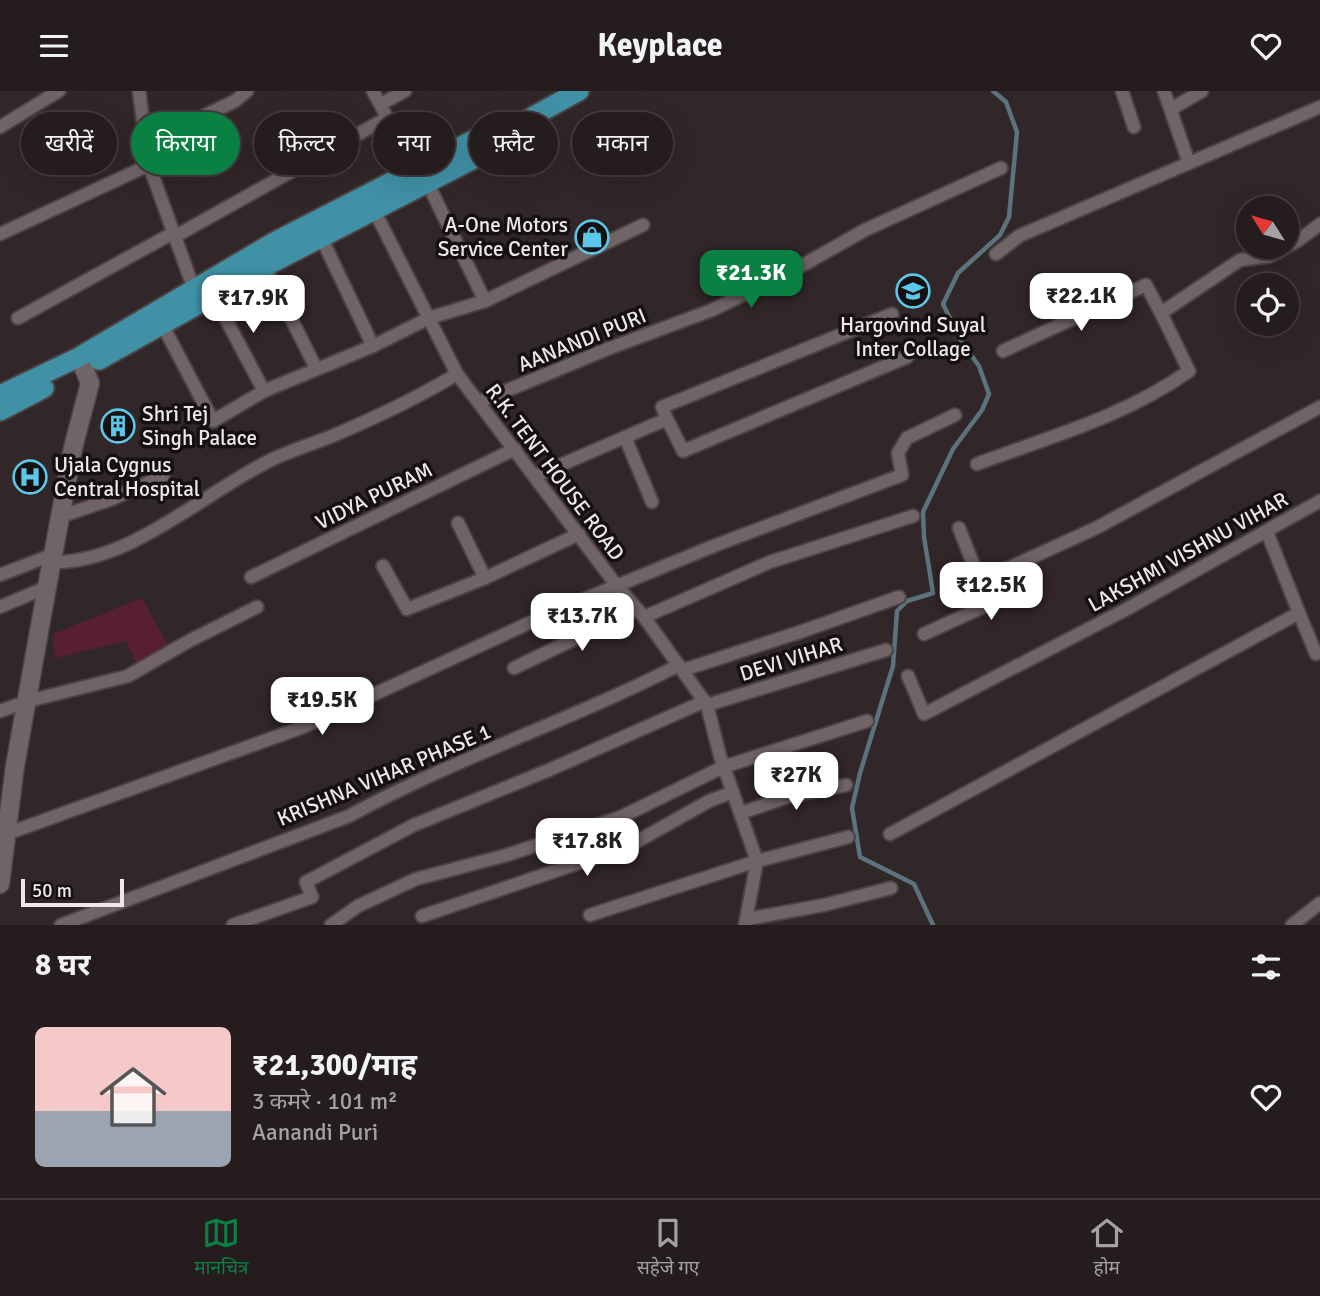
<!DOCTYPE html>
<html lang="hi">
<meta charset="utf-8">
<style>
:root{--surface:#251c1e;--page:#2d2527;--text:#f1f3f6;--muted:#a3a1a4;--line:#423a3c;--accent:#0b8043}
body{margin:0;font-family:Signika,"Noto Sans Devanagari",sans-serif;background:var(--page);color:var(--text);height:100vh;display:flex;flex-direction:column;font-size:26px;white-space:nowrap}
*{box-sizing:border-box;margin:0}
p{font-size:23px;color:var(--muted)}
.icon{flex:none;width:38px;height:38px;fill:none;stroke:currentColor;stroke-width:2;stroke-linecap:round;stroke-linejoin:round}
.map{position:relative;height:834px;overflow:hidden}
.details{display:flex;flex-direction:column;background:var(--surface);flex:1}
.details>*{flex:none}
.hud{position:absolute;left:21px;top:21px;width:700px;height:63px;display:flex;gap:14px}
.needle{width:46px;rotate:307deg}
.buttons{position:absolute;left:1236px;top:105px;display:grid;gap:14px}
.buttons a{display:grid;place-items:center;width:63px;height:63px;border-radius:50%;background:var(--surface);box-shadow:0 7px 28px #0002,0 0 0 2px var(--line);font-size:35px}
.scale{position:absolute;left:21px;bottom:18px;width:103px;box-sizing:border-box;padding-left:7px;border:4px solid #efe8e9;border-top:0;font-size:19px;line-height:24px;white-space:nowrap;color:#efe8e9;-webkit-text-stroke:5px #151011;paint-order:stroke}
.price{position:absolute;translate:-50% -60px;padding:0 16px;border-radius:14px;background:#fff;color:#222;font-size:23px;line-height:46px;filter:drop-shadow(0 2px 4px #0008)}
.price::after{content:'';position:absolute;left:50%;top:42px;width:21px;height:16px;margin-left:-10px;background:inherit;clip-path:polygon(0 0,100% 0,50% 100%)}
.price.current{background:var(--accent);color:#fff}
ul{padding:0;list-style:none}
li{display:flex;align-items:center;gap:21px;height:175px;padding:0 35px}
li span{display:grid;place-items:center;flex:none;width:196px;height:140px;border-radius:10px;color:#555}
li>.icon{margin-inline-start:auto}
span .icon{width:84px;height:84px;fill:#fffc;stroke-width:1}
li b{font-size:30px}
h2{display:flex;justify-content:space-between;align-items:center;height:84px;padding:0 35px;font-size:30px}
.chip{padding:0 24px;border-radius:32px;background:var(--surface);box-shadow:0 7px 28px #0002,0 0 0 2px var(--line);font-size:24px;line-height:63px}
.chip.current{background:var(--accent);color:#fff}
header{display:flex;justify-content:space-between;align-items:center;height:91px;padding:0 35px;background:var(--surface);font-size:32px;font-weight:700}
.menu{display:flex;justify-content:space-around;align-items:center;height:98px;border-top:2px solid var(--line);background:var(--surface);font-size:19px;color:var(--muted)}
.menu a{display:grid;justify-items:center;gap:4px}
.menu .current{color:var(--accent)}
.map>svg:first-child{display:block}
.green{fill:#581f30}
.lines{fill:none;stroke-linecap:round;stroke-linejoin:round}
.stream{stroke:#5b737c;stroke-width:4.5}
.minor-casing{stroke:#4c4345;stroke-width:16}
.secondary-casing{stroke:#4c4345;stroke-width:21}
.primary-casing{stroke:#4c4345;stroke-width:23}
.minor{stroke:#706466;stroke-width:12}
.secondary{stroke:#706466;stroke-width:18}
.primary{stroke:#4090a6;stroke-width:19}
.labels{text-anchor:middle;dominant-baseline:central;stroke-width:7;stroke-linejoin:round;paint-order:stroke}
.poi-label{font-size:21px;fill:#efe8e9;stroke:#151011;text-anchor:start}
.street-label{font-size:21px;fill:#efe8e9;stroke:#151011}
</style>
<header><svg class="icon" aria-label="menu" viewBox="0 0 24 24"><path d="M4 6h16M4 12h16M4 18h16"/></svg>Keyplace<svg class="icon" aria-label="heart" viewBox="0 0 24 24"><path d="M12 20l-8-8c-3-5 5-10 8-4 3-6 11-1 8 4z"/></svg></header>
<div class="map">
<svg width="1320" height="834" viewBox="0 0 1320 834">
<rect width="100%" height="100%" fill="#312628"/>
<path class="green" d="M142,507L169,556L138,575L126,550L55,567L53,543Z"/>
<g class="lines">
<path class="stream" d="M933,834L914,793L860,766L852,717L860,682L893,575L897,520L907,510L933,502L924,446L923,421L953,358L982,319L989,303L979,275L961,250L943,213L958,182L1000,144L1009,126L1017,41L1006,11L993,0"/>
<defs>
<g id="minor">
<path d="M139,0L149,74L196,204"/>
<path d="M373,0L415,79"/>
<path d="M1122,0L1134,36"/>
<path d="M1164,0L1189,72"/>
<path d="M381,13L405,0"/>
<path d="M1171,18L1202,0"/>
<path d="M0,36L59,0"/>
<path d="M145,53L235,10L247,0"/>
<path d="M427,91L485,210"/>
<path d="M372,115L457,283L617,495L644,526L707,614L720,665L757,770L745,834"/>
<path d="M0,143L149,74"/>
<path d="M174,146L387,27"/>
<path d="M321,146L373,255"/>
<path d="M996,163L1019,145L1320,16"/>
<path d="M265,176L316,277"/>
<path d="M213,204L264,300"/>
<path d="M18,227L173,142"/>
<path d="M163,235L213,330L264,300L373,255L429,227L485,210L643,134"/>
<path d="M1003,260L1146,194L1161,222"/>
<path d="M479,311L610,257L712,219L796,178L865,139L1001,77"/>
<path d="M667,328L683,360L907,266"/>
<path d="M625,346L652,411"/>
<path d="M977,373C1049,346 1126,325 1189,280L1161,222L1240,169L1270,165L1299,149L1320,133"/>
<path d="M535,385L667,328L662,316L892,223"/>
<path d="M62,425L112,408L163,385"/>
<path d="M458,432L485,487"/>
<path d="M959,437L980,490L1096,437L1320,316"/>
<path d="M52,471C130,473 204,401 273,368C294,358 316,352 337,343C379,325 419,306 457,283"/>
<path d="M383,475L407,518L485,487L579,443"/>
<path d="M0,484L54,463"/>
<path d="M251,486L515,358"/>
<path d="M0,516L47,496"/>
<path d="M1299,522L1316,563"/>
<path d="M644,526L770,471L913,425"/>
<path d="M924,543L998,509L988,486"/>
<path d="M514,577L637,518"/>
<path d="M683,579L800,541L899,506"/>
<path d="M908,585L924,623L1125,519L1320,410"/>
<path d="M707,614L886,559"/>
<path d="M0,620L28,610L128,585L189,550L257,516"/>
<path d="M741,722L787,706L846,694"/>
<path d="M6,743L303,636L553,521L716,454L902,384L898,362L907,347L955,324"/>
<path d="M890,743L1299,522L1267,441"/>
<path d="M590,824L757,770L848,746"/>
<path d="M422,825L629,755L709,710L733,701"/>
<path d="M747,828L824,814L891,797"/>
<path d="M61,834L349,725C455,667 572,629 679,574"/>
<path d="M233,834L312,806L306,791L414,734L549,679L705,610"/>
<path d="M331,834L358,815L416,788L507,764L621,726L723,676L867,630"/>
<path d="M1292,834L1320,812"/>
</g>
<path id="secondary" d="M0,793L15,675L47,496L73,357L90,292L79,266"/>
<g id="primary">
<path d="M99,269L274,171L491,59L494,47"/>
<path d="M0,304L79,266L274,151L483,44L494,47L579,0"/>
<path d="M0,320L44,297"/>
</g>
</defs>
<use href="#minor" class="minor-casing"/>
<use href="#secondary" class="secondary-casing"/>
<use href="#primary" class="primary-casing"/>
<use href="#minor" class="minor"/>
<use href="#secondary" class="secondary"/>
<use href="#primary" class="primary"/>
</g>
<defs>
<symbol id="shop-ring" viewBox="-11 -11 22 22"><circle r="9.5" fill="#151011" stroke="#5cc7e8" stroke-width="1.5"/><path d="M-5-2.5h2.3a2.7 3.5 0 0 1 5.4 0H5L5.5 6h-11ZM-1.5-2.5h3a1.5 2.3 0 0 0-3 0Z" fill="#5cc7e8"/></symbol>
<symbol id="school-ring" viewBox="-11 -11 22 22"><circle r="9.5" fill="#151011" stroke="#5cc7e8" stroke-width="1.5"/><path d="M0-5L7-2L0 1L-7-2ZM-4 1L0 2.5L4 1V4Q0 6-4 4Z" fill="#5cc7e8"/></symbol>
<symbol id="building-ring" viewBox="-11 -11 22 22"><circle r="9.5" fill="#151011" stroke="#5cc7e8" stroke-width="1.5"/><path d="M-4-6H4V6H1V3H-1V6H-4ZM-2.5-4.3h1.7v1.8h-1.7ZM.8-4.3h1.7v1.8H.8ZM-2.5-1h1.7V.8h-1.7ZM.8-1h1.7V.8H.8Z" fill="#5cc7e8"/></symbol>
<symbol id="hospital-ring" viewBox="-11 -11 22 22"><circle r="9.5" fill="#151011" stroke="#5cc7e8" stroke-width="1.5"/><path d="M-5-5h3v3.5h4V-5h3V5h-3V1.5h-4V5h-3Z" fill="#5cc7e8"/></symbol>
</defs>
<g fill-rule="evenodd">
<use href="#shop-ring" x="573" y="127" width="38" height="38"/>
<use href="#school-ring" x="894" y="181" width="38" height="38"/>
<use href="#building-ring" x="99" y="316" width="38" height="38"/>
<use href="#hospital-ring" x="11" y="367" width="38" height="38"/>
</g>
<g class="labels">
<g class="poi-label">
<text x="568" y="134" text-anchor="end">A-One Motors<tspan x="568" dy="24">Service Center</tspan></text>
<text x="913" y="234" text-anchor="middle">Hargovind Suyal<tspan x="913" dy="24">Inter Collage</tspan></text>
<text x="142" y="323">Shri Tej<tspan x="142" dy="24">Singh Palace</tspan></text>
<text x="54" y="374">Ujala Cygnus<tspan x="54" dy="24">Central Hospital</tspan></text>
</g>
<g class="street-label">
<text transform="translate(582 249) rotate(-22)">AANANDI PURI</text>
<text transform="translate(555 381) rotate(53)">R.K. TENT HOUSE ROAD</text>
<text transform="translate(374 405) rotate(-26)">VIDYA PURAM</text>
<text transform="translate(1188 461) rotate(-29)">LAKSHMI VISHNU VIHAR</text>
<text transform="translate(791 568) rotate(-17)">DEVI VIHAR</text>
<text transform="translate(384 684) rotate(-23)">KRISHNA VIHAR PHASE 1</text>
</g>
</g>
</svg>
<div class="buttons">
<a><svg class="needle" viewBox="-14 -14 28 28"><path d="M0-13l5 13h-10z" fill="#e53935"/><path d="M0 13l5-13h-10z" fill="#a3a1a4"/></svg></a>
<a><svg class="icon" aria-label="locate" viewBox="0 0 24 24"><circle cx="12" cy="12" r="6"/><path d="M12 2v4M12 18v4M2 12h4M18 12h4"/></svg></a>
</div>
<div class="scale">50 m</div>
<b class="price current" style="left:751px;top:219px">₹21.3K</b>
<b class="price" style="left:1081px;top:242px">₹22.1K</b>
<b class="price" style="left:253px;top:244px">₹17.9K</b>
<b class="price" style="left:991px;top:531px">₹12.5K</b>
<b class="price" style="left:582px;top:562px">₹13.7K</b>
<b class="price" style="left:322px;top:646px">₹19.5K</b>
<b class="price" style="left:796px;top:721px">₹27K</b>
<b class="price" style="left:587px;top:787px">₹17.8K</b>
<div class="hud">
<a class="chip">खरीदें</a>
<a class="chip current">किराया</a>
<a class="chip">फ़िल्टर</a>
<a class="chip">नया</a>
<a class="chip">फ़्लैट</a>
<a class="chip">मकान</a>
</div>
</div>
<section class="details">
<h2>8 घर<svg class="icon" aria-label="filters" viewBox="0 0 24 24"><path d="M4 7h16M4 17h16"/><circle cx="9" cy="7" r="2"/><circle cx="15" cy="17" r="2"/></svg></h2>
<ul>
<li><span style="background:linear-gradient(#f6c9c9 60%,#9aa5b1 0)"><svg class="icon" aria-label="home" viewBox="0 0 24 24"><path d="M3 11l9-7 9 7M6 9v11h12V9"/></svg></span><div><b>₹21,300/माह</b><p>3 कमरे · 101 m²</p><p>Aanandi Puri</p></div><svg class="icon" aria-label="heart" viewBox="0 0 24 24"><path d="M12 20l-8-8c-3-5 5-10 8-4 3-6 11-1 8 4z"/></svg></li>
</ul>
</section>
<nav class="menu">
<a class="current"><svg class="icon" aria-label="map" viewBox="0 0 24 24"><path d="M3 6l6-2 6 2 6-2v14l-6 2-6-2-6 2zM9 4v14M15 6v14"/></svg>मानचित्र</a>
<a><svg class="icon" aria-label="saved" viewBox="0 0 24 24"><path d="M7 4h10v16l-5-4-5 4z"/></svg>सहेजे गए</a>
<a><svg class="icon" aria-label="home" viewBox="0 0 24 24"><path d="M3 11l9-7 9 7M6 9v11h12V9"/></svg>होम</a>
</nav>
